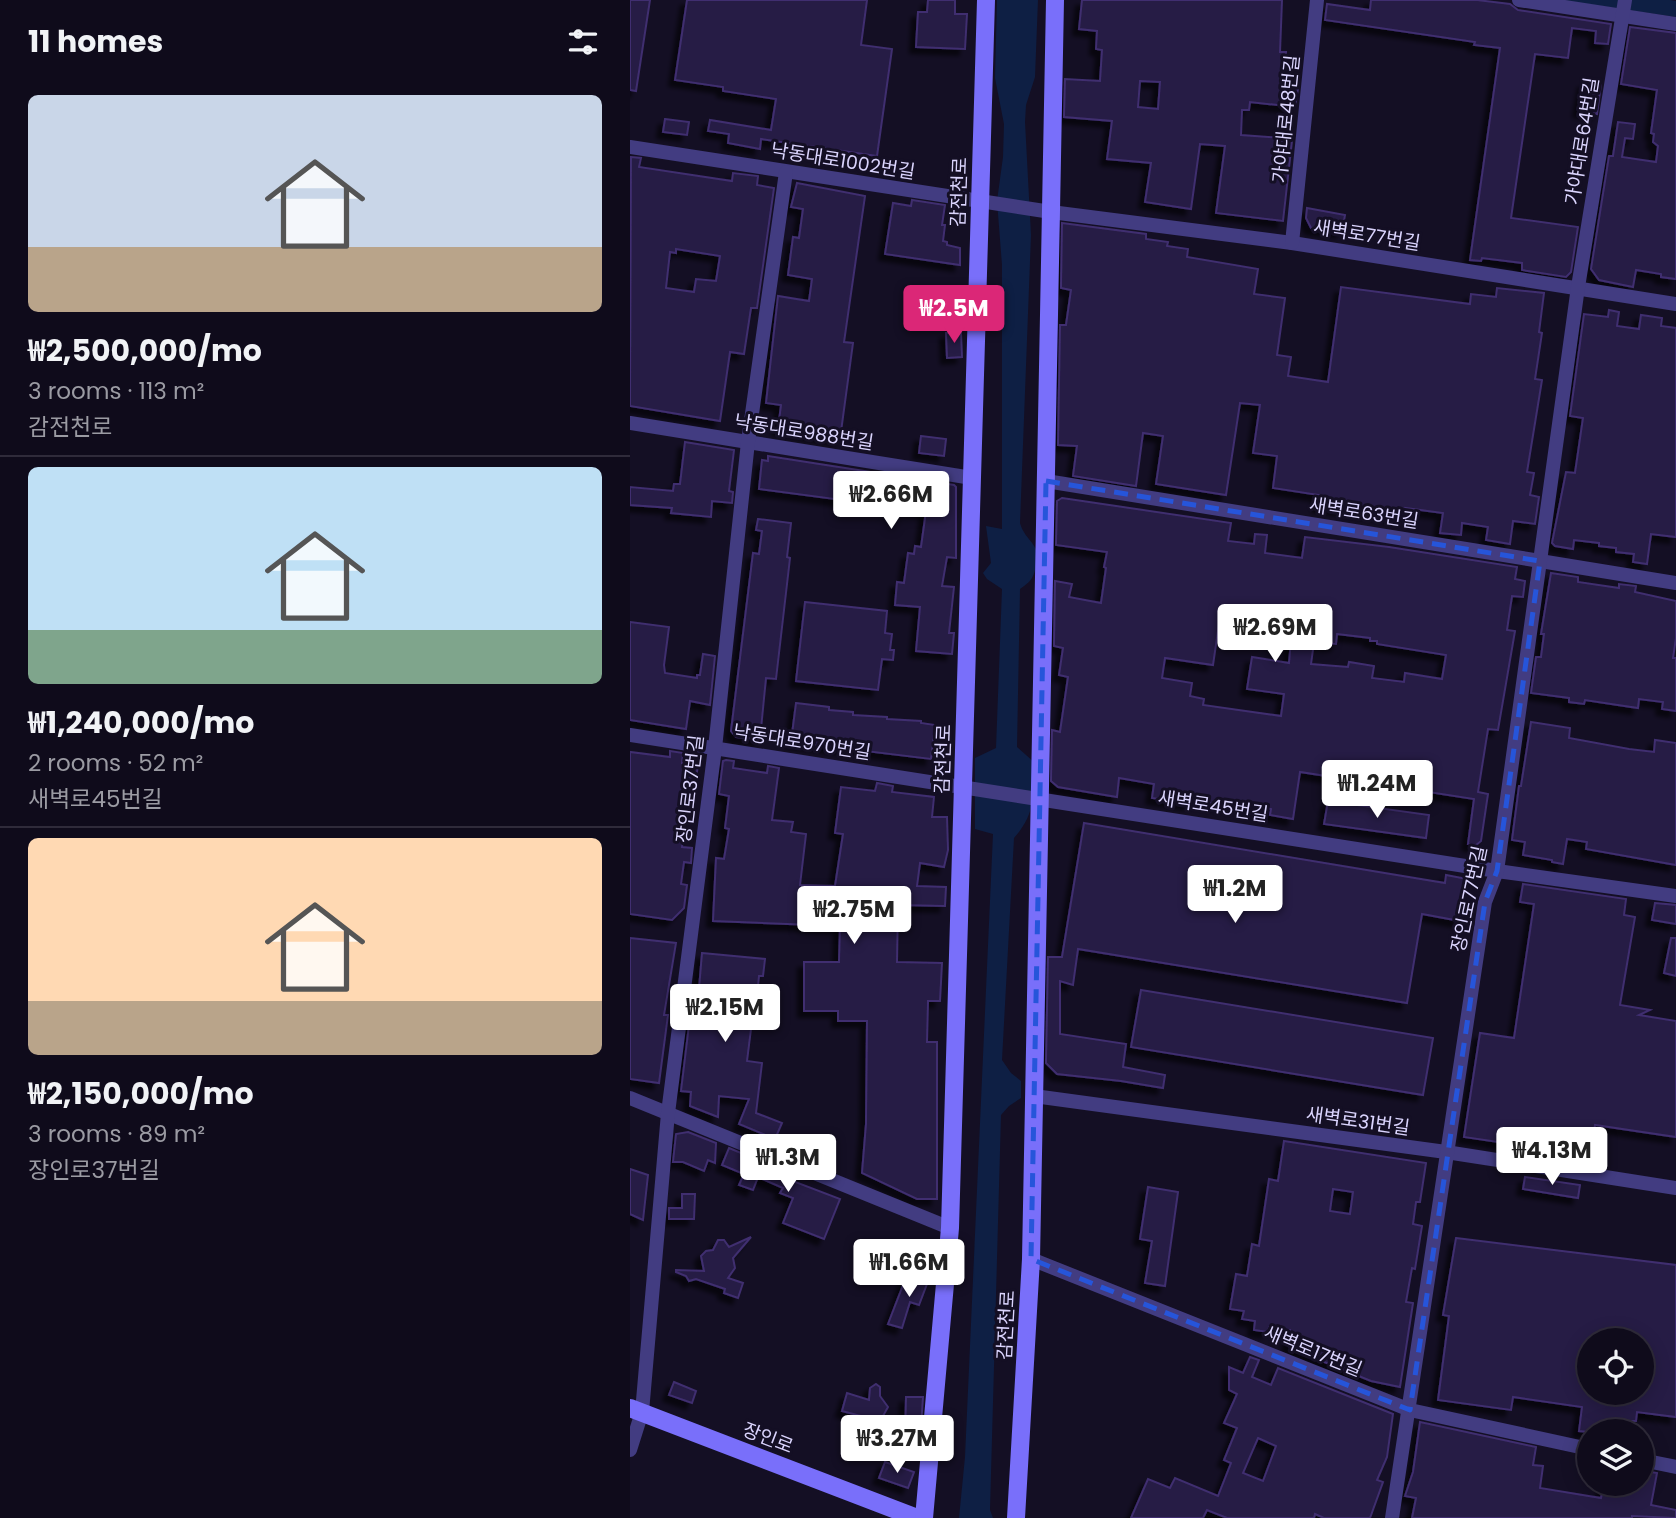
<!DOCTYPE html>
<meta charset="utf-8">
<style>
:root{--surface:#0f0b1b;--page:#181424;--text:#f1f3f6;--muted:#9b9ba3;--line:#2f2b3a;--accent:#db2777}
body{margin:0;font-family:Poppins,"Noto Sans KR",sans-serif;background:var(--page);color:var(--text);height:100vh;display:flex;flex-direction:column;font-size:26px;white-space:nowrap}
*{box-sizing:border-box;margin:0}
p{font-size:23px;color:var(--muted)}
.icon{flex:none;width:38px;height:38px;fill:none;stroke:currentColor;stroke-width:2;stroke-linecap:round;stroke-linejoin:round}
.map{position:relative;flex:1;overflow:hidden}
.details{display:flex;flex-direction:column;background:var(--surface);width:630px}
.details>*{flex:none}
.buttons{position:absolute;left:947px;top:1328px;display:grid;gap:14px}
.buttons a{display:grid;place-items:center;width:77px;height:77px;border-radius:50%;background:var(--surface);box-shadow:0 4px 18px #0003,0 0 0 2px var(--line);font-size:35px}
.price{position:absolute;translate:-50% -60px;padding:0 16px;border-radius:7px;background:#fff;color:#222;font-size:23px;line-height:46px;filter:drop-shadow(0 2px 4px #0008)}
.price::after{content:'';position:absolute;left:50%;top:42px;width:21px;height:16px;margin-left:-10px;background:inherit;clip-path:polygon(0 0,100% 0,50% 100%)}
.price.active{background:var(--accent);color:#fff}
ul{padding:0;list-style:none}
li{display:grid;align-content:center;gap:14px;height:371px;padding:0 28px}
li+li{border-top:2px solid var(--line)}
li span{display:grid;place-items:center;height:217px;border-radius:10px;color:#555}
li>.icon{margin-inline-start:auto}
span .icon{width:126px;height:126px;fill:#fffc;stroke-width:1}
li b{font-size:30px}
h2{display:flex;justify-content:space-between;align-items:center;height:84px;padding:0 28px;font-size:30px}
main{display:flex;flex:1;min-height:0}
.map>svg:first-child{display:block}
.water{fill:#0e1f44}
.building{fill:#261c44;stroke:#3f2f6f;stroke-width:2;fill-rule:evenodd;filter:url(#shadow)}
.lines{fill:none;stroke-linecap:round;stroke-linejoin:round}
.street{stroke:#423c81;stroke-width:14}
.secondary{stroke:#796ffa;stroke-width:18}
.marked{fill:none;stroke:#2655da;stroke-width:5;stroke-dasharray:14 9;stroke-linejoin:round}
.labels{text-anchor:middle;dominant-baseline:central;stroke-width:6;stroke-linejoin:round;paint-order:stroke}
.street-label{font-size:19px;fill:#dad4fd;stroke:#140f24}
</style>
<main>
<section class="details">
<h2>11 homes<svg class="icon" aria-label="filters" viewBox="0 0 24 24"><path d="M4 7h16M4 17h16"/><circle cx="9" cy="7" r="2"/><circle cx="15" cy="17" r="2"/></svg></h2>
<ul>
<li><span style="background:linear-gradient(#c9d6e8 70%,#b9a48a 0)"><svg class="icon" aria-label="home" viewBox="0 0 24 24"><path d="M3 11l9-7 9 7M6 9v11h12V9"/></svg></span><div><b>₩2,500,000/mo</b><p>3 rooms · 113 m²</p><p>감전천로</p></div></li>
<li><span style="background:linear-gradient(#bfe0f5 75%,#7fa58c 0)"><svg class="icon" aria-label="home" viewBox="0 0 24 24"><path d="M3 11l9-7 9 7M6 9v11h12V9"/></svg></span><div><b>₩1,240,000/mo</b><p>2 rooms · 52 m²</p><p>새벽로45번길</p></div></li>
<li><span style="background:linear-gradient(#ffd9b3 75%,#b9a48a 0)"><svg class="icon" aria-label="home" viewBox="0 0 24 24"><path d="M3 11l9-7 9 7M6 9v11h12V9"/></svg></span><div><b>₩2,150,000/mo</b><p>3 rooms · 89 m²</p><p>장인로37번길</p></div></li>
</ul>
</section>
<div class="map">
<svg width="1046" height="1518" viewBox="0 0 1046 1518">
<defs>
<filter id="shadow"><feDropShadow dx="-6" dy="6" stdDeviation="2" flood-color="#0009"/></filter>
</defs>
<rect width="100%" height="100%" fill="#140f24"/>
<g class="water">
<path d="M367,0H408L405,77L396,105L395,122L401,235L390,523C395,542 413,544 406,567C403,579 400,582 390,589L387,747L405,763C402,796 407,812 384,838L372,1060L381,1073L391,1081V1098L379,1106L371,1115L360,1510L363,1518H329L335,1457L363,834L345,829V758L366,748L372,589L357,579L353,573L361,563L356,526L372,529V265L367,201L373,157L374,124L365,78Z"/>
<path d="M930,0H1040L1046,1V17Z"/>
</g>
<g class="building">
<path d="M0,0H20L6,91L0,90Z"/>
<path d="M57,0H237L231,45L262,49L247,156L131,139L130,149L98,143L99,134L78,131L80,120L141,130L146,99L93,91V87L45,80Z"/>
<path d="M298,0H325V14H337L335,49L286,47L288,12H297Z"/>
<path d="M452,0H652L650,52H656L653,80L669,82L665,107L620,102L619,110H612L611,135L652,138L653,132H663L653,221L586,213L595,146L570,144L561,209L515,202L521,163L477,159L482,121L434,117L435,79L470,81L472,50L466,49L467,31L449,29ZM510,81L530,82L528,109L508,107Z"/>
<path d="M741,0H847L880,4L888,10L981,24L978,44L965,43L966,31L942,28L938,58L905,54L881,218L948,227L941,272L936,277L892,270V263L852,258L851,261L840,260L870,48L844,45L845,42L695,20L697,4L740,10Z"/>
<path d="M1000,27L1046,33V279L1031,277V274L1006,270L1003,287L969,280L961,269L979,156H983L988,122L1005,124L1003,139L995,138L992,157L1026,162L1028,146L1023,142L1024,134L1021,133L1027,90L991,84Z"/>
<path d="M954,82L971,84L967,114L949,111Z"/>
<path d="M35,119L59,122L57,135L33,132Z"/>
<path d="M1,157L11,158L9,167L102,181L103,173L128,176L127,185L144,188L127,308H121L114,354L100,352L90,421L0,406ZM46,249L90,256L86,281L66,279L64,292L36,288L40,252L46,253Z"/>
<path d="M167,183L235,196L214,342L223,343L210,439L148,429L151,405L136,403L148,296L179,301L182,279L158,275L163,237L169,238L173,209L161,207Z"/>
<path d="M282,200L315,205L312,225H315L313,241L317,242V245L330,248V265L255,254L263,203L281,206Z"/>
<path d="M677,208L715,215L712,232L681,228L676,218Z"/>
<path d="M432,223L516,234V239L538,242L537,246L558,249L557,257L628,269L624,294L655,298L647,355L661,357L658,376L698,382L711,287L840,304L841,294L866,297L867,288L914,293L909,332L912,333L905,379L912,380L897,472L904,473L900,495L909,497L905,524L883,521L880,544L856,540L858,527L832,523L831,535L810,533L813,513L775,508L774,518L688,506L689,495L643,488L647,456L623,453L630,405L610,403L596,495L526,484L533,436L513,433L506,486L443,476L447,446L428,445L430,325H436L441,290L431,288Z"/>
<path d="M979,310L989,312L987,326L1009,329L1011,315L1032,318L1031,326L1046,328V537L1021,534L1017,564L1003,562L1004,554L986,552V548L969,546V543L944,540L943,549L925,546L922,543L936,472L945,473L953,418L940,416L954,314L978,317Z"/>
<path d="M316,333H331L332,357L317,358Z"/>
<path d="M291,436L316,439L314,456L289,453Z"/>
<path d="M55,442L104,450L99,491L103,492L102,503L82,501L81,517L41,513L42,508L0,505V487L43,491L44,484H50Z"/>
<path d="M138,456L324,485L326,487V558L317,557L312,586L324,587L319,633H324L322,654L286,651L290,607L265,605L267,582L274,583L278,553L284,554L285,546L291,547L296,511L129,489L132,460L138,461Z"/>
<path d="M432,498L601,523L598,541L624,544L625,534L637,535L635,553L672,558L675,537L759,547L887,567L885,579L895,581L893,597L882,596L877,630L885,631L868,730L858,729L848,792L858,794L851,841L845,846L838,844L844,799L670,772L663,819L640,815L641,809L607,803V807L560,800V804L522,798L524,784L489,778L487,797L428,787L421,781L422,730L430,732L438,677L429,675L433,648L424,646L425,581L442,584L439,597L471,603L476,568L474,567L477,552L426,545L427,501ZM590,617L662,629L659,663L622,657L617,689L654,694L651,716L573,705L574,699L560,696L562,683L532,678L535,658L583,665ZM707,634L740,638V641H747V644L816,655L812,679L775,673L774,682L742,678L744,666L719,662L718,667L681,664L684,642L706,644Z"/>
<path d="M128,519L161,523L157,557L160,558L146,679L136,678L130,739L106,737L101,731L123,553L129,554L132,531L126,530Z"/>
<path d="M921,573L948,577V582L989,588V584L1006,586L1005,592L1046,601V638L1043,658H1046V711L1032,709L1033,702L1009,699L1008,708L955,700L954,704L939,702V698L901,693L906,657H911L914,634H911Z"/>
<path d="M175,602L257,611L255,633L262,634L260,650H264L263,660L252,659L248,690L166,681Z"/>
<path d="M0,622L39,627L34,665L35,673L67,678V675H70L73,654L85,656L80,705L60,701L56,729L0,720Z"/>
<path d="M166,703L199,707V710L223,712V715L257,717V719L291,721V723L305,725L301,759L161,742Z"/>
<path d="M901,722L940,728L939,738L999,749L1024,752L1025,740L1046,743V865L956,849L957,842L937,839L933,864L922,862V860L893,855L895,842L882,840L889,786H891Z"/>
<path d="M40,751L53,753L52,763L68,764L62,813H56L52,847L62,848L61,863L54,862L51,884L57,885L54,908L42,920L0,914V752L40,757Z"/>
<path d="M96,760L104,761L103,768L137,773L138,766L149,768L142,820L163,822L161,832L176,834L170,885L205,886L213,834L205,833L211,787L245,791L247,783L263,786L262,792L304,797L302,817H317L318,850L314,867L290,863L287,886L316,887L315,906L268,905L267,962L312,963L310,1001H298L297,1042H307V1199H287L232,1173L236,1124L237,1021H208V1011H174V962H209L210,926L83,921L86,858L94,859L99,829L95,828L99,796L89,794L93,761Z"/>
<path d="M698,801L799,815L796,838L694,824Z"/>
<path d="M454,823L815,883L816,875L837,879L830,921L792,914L777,1003L448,949L443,985L430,981V1034L496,1044L493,1067L535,1075L533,1088L491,1081L427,1074L416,1063L418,957H432Z"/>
<path d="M893,884L996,899L994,915L1005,917L990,1005L1020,1010L1009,1015L1046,1021V1137L965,1125L960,1158L944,1155V1153L834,1137L850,1033L884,1038L904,904L890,902Z"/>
<path d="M1025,903L1046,905V924L1022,920Z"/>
<path d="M0,938L46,943L34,1015H38L29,1083L0,1079Z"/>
<path d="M1041,938H1046V976L1034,973Z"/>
<path d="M72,953L135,959L133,976H129L127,995L91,991L88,1017L122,1021L117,1061L132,1063L126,1113L152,1123L145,1139L109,1124L119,1099L89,1096L88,1117L60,1106L61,1092L51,1091L59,1025L67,1026L72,990L69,989Z"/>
<path d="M511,990L803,1038L793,1095L501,1047Z"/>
<path d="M58,1132L86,1143L85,1163L78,1160L74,1171L53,1162H43L46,1134Z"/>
<path d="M654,1141L796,1163L790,1202H786L783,1224L792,1226L785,1269L782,1268L776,1302L783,1303L770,1387L741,1381L687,1359L658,1346L660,1330L639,1327L638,1332L624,1330L625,1321L612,1319L614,1311L600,1309L606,1274L617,1276L622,1244L629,1246L639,1179L648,1181ZM703,1189L723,1192L720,1214L700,1211Z"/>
<path d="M99,1148L147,1168L145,1174L162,1176L160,1180L210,1199L194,1239L153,1223L163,1198L150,1193L153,1188L128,1177L123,1190L109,1185L114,1174L92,1165Z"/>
<path d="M0,1169L18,1175L13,1220L0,1214Z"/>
<path d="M895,1177L950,1185L948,1198L893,1189Z"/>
<path d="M518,1187L548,1192L535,1286L515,1283L522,1241L510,1239Z"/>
<path d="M52,1194H65L64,1219H39V1208H52Z"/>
<path d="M121,1237L103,1258L105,1268L98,1278L113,1283L108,1298L94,1293L95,1289L66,1279L59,1281L56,1276L46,1272V1270L74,1271L71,1256L76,1251L83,1250L88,1240H94L99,1247Z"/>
<path d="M826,1238L1046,1265V1417L1007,1412L1006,1421H999L997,1432H959L949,1431L952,1407L883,1397L881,1410L808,1400L819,1316L813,1315ZM959,1340H1012V1393H959Z"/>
<path d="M296,1271L301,1278L297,1284L289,1305L280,1302L272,1328L258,1324L275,1280L286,1283L290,1274Z"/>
<path d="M620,1357L629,1360L622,1377L641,1385L648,1368L763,1414L757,1457L747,1480L753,1482L740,1518H694L685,1514L684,1518H597L577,1510L573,1518H501L518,1479L540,1488L545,1478L588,1496L601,1463L594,1460L607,1428L594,1423L607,1394L599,1390V1367L613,1373ZM628,1438L646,1446L633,1481L613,1473Z"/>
<path d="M44,1382L66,1391L62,1403L39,1395Z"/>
<path d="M246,1384L250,1387V1396L258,1407L253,1416L246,1418V1430L236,1434L230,1430L231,1416L212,1411L217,1393L239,1400L240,1388Z"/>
<path d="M276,1397H293L290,1441L275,1440Z"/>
<path d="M790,1422L906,1447L903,1465L913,1466L910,1488L971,1498L974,1484L1012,1486L1014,1471L1027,1473L1021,1505L1046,1510V1518L1002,1516V1518H782L786,1498L775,1496L783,1472Z"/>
<path d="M255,1462L284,1472L278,1488L249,1478Z"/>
</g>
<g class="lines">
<g class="street">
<path d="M889,0L1046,24"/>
<path d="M0,147L421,212L662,243L1046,304"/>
<path d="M662,243L687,0"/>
<path d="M0,423L342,478"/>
<path d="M416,481L1046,583"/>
<path d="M0,735L867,871L1046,896"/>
<path d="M404,1096L816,1152L1046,1188"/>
<path d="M0,1098L320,1228"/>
<path d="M401,1259L780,1410L959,1449"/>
<path d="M0,1450L12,1412L38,1113L85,748L118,442L156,172"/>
<path d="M1012,1460L1046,1467"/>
<path d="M762,1518L855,902L867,871L948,287L995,0"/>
</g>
<g class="secondary">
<path d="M0,1408L287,1518"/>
<path d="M294,1518L320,1228L356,0"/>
<path d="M386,1518L401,1259L425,0"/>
</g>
</g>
<path class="marked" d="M416,481L910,561L867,871L855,902L780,1410L401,1259Z"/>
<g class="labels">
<g class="street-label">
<text transform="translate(656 119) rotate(-84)">가야대로48번길</text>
<text transform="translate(952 141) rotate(-81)">가야대로64번길</text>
<text transform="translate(213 161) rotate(9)">낙동대로1002번길</text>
<text transform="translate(329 192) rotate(-88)">감전천로</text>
<text transform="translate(737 235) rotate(9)">새벽로77번길</text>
<text transform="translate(174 432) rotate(9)">낙동대로988번길</text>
<text transform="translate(734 513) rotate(9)">새벽로63번길</text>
<text transform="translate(172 742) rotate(9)">낙동대로970번길</text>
<text transform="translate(313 759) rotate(-88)">감전천로</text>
<text transform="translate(60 789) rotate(-83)">장인로37번길</text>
<text transform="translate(583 806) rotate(9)">새벽로45번길</text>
<text transform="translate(839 899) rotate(-78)">장인로77번길</text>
<text transform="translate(728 1121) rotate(8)">새벽로31번길</text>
<text transform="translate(376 1325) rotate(-87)">감전천로</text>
<text transform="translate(683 1351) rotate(22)">새벽로17번길</text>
<text transform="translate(138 1438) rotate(21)">장인로</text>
</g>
</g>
</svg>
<div class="buttons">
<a><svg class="icon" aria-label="locate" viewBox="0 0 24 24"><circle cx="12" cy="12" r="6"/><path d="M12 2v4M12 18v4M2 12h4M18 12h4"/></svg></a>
<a><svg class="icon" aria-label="layers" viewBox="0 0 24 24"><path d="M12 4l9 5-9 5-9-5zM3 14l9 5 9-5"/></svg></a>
</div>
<b class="price active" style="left:324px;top:345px">₩2.5M</b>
<b class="price" style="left:261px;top:531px">₩2.66M</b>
<b class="price" style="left:645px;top:664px">₩2.69M</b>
<b class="price" style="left:747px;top:820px">₩1.24M</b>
<b class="price" style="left:605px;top:925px">₩1.2M</b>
<b class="price" style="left:224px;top:946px">₩2.75M</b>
<b class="price" style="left:95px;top:1044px">₩2.15M</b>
<b class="price" style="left:922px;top:1187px">₩4.13M</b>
<b class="price" style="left:158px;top:1194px">₩1.3M</b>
<b class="price" style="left:279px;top:1299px">₩1.66M</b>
<b class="price" style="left:267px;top:1475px">₩3.27M</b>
</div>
</main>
